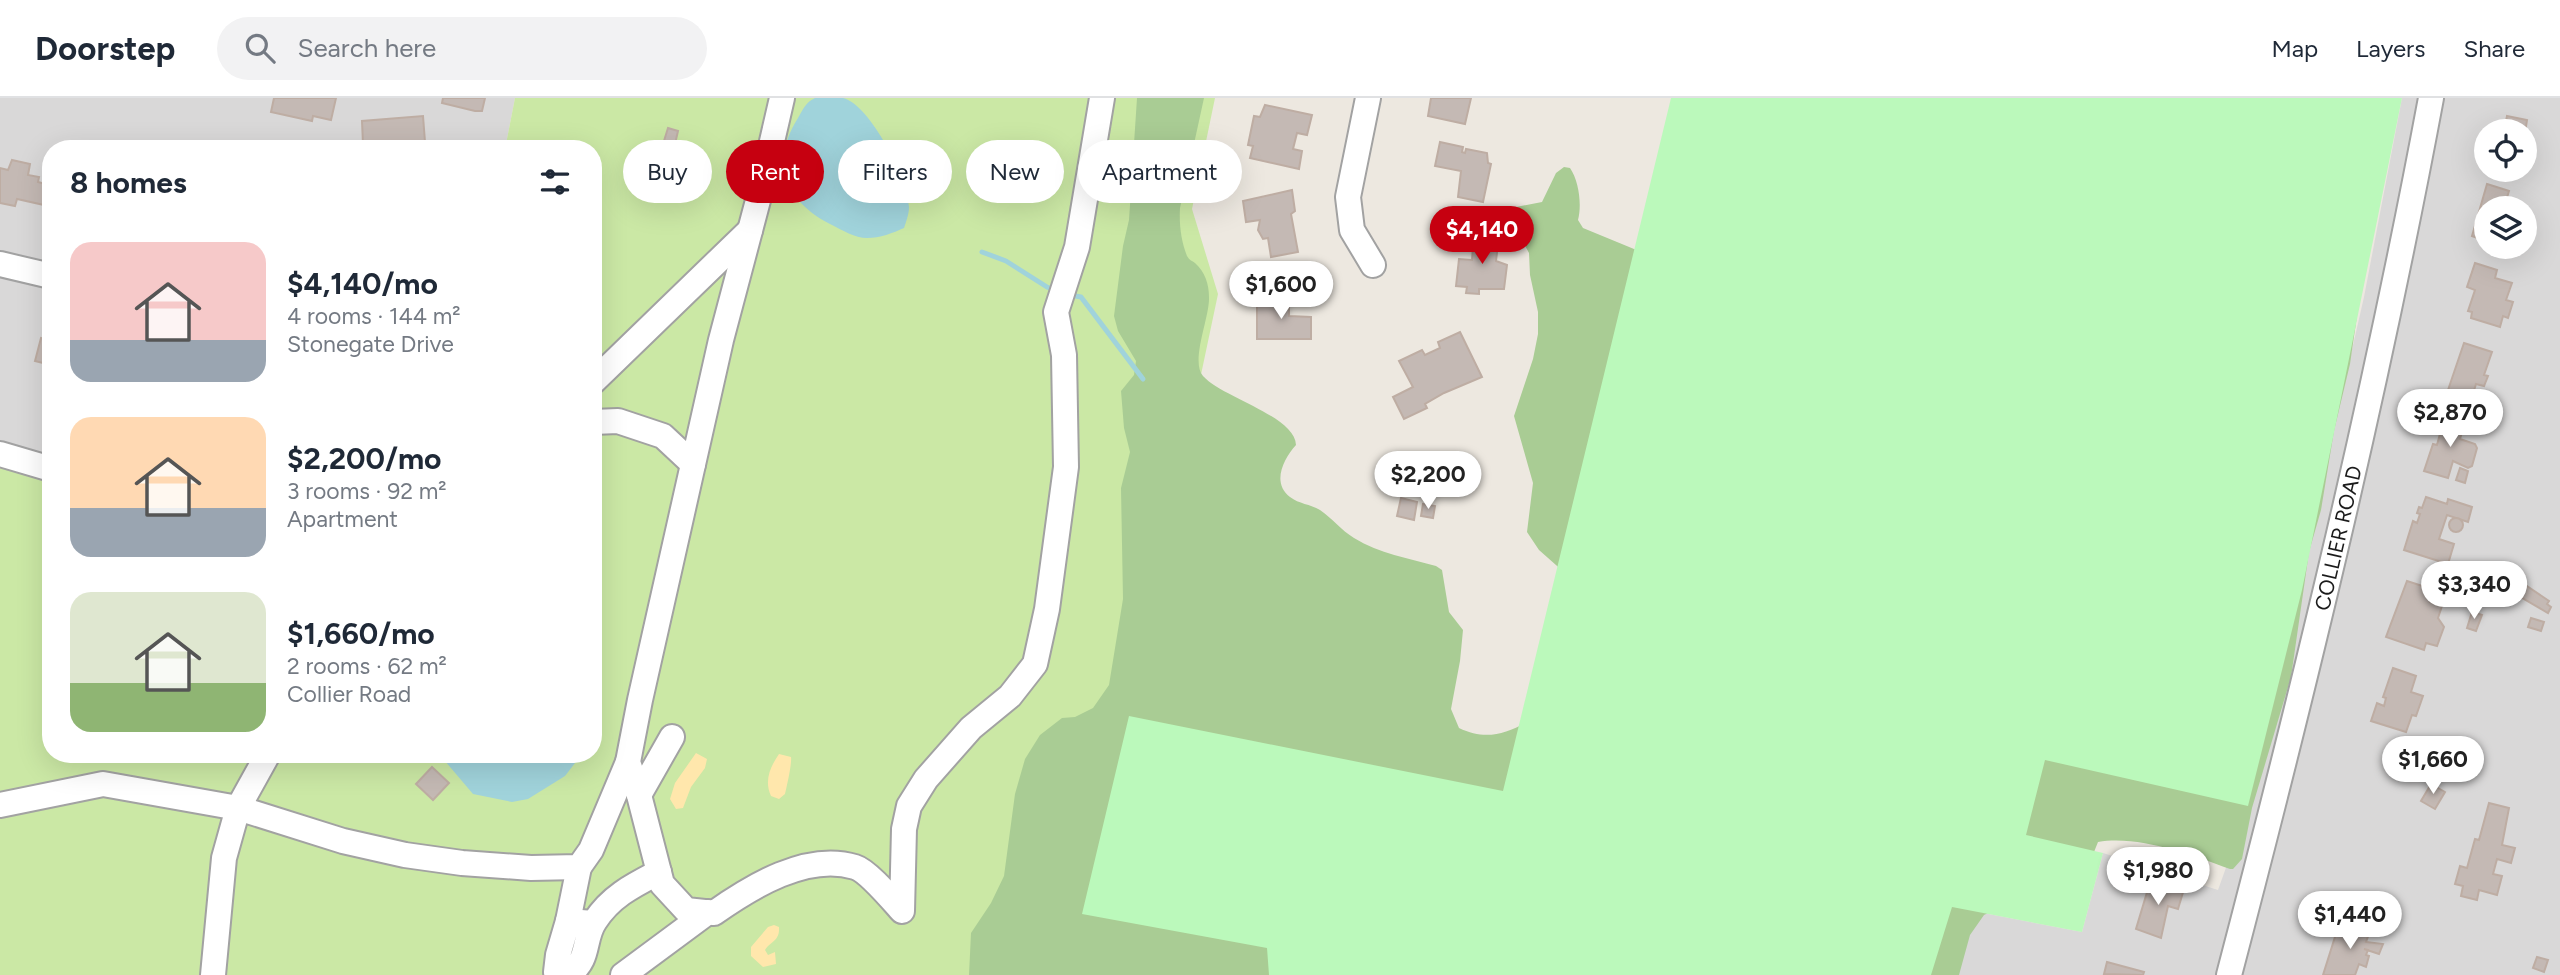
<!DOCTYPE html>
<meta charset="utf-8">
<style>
:root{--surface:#fff;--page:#f2f2f3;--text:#1f2937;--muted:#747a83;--line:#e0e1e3;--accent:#c60010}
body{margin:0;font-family:Figtree,sans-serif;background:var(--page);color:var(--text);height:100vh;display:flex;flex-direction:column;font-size:26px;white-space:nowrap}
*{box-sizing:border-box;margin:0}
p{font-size:23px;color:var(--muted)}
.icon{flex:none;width:38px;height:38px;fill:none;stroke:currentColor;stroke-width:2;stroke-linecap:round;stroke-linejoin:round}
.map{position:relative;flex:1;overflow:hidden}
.details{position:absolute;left:42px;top:42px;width:560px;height:623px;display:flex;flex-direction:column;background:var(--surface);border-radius:28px;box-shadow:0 7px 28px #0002}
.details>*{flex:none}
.banner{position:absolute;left:623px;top:42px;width:665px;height:63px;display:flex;gap:14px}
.buttons{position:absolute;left:2474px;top:21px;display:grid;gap:14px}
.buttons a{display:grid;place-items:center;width:63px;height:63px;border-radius:50%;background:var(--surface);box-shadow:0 7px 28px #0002;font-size:35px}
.price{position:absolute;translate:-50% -60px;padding:0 16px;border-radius:24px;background:#fff;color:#222;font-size:23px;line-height:46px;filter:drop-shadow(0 2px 4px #0008)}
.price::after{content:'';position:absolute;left:50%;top:42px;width:21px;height:16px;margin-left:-10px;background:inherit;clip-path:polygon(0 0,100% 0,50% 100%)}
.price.selected{background:var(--accent);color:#fff}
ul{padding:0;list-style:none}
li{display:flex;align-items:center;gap:21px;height:175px;padding:0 28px}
li span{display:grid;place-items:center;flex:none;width:196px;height:140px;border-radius:21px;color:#555}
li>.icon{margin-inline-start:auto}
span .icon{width:84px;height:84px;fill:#fffc;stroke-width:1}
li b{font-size:30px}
h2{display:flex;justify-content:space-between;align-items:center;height:84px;padding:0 28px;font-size:30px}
.pill{padding:0 24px;border-radius:32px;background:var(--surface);box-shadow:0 7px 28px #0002;font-size:24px;line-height:63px}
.pill.selected{background:var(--accent);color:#fff}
header{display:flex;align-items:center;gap:42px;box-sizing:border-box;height:98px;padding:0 35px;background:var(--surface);border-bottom:2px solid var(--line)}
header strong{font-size:33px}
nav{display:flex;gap:38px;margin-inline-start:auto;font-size:24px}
.search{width:490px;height:63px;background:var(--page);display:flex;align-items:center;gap:18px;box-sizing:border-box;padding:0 24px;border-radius:38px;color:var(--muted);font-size:26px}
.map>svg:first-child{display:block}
.residential{fill:#d9d8d8;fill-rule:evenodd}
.grass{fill:#cbe8a5}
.forest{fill:#a9cc94}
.sand{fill:#ffe7ac}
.park{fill:#bbf9bb}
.water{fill:#a0d3db}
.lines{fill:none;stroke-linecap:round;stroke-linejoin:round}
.stream{stroke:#a0d3db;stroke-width:5}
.building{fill:#c4b9b4;stroke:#beada3;stroke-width:2}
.minor-casing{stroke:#a2a2a2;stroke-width:28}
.minor{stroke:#fff;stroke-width:24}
.labels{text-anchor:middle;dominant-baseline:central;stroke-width:5;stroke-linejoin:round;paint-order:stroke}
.street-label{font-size:21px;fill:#1b1b1b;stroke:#fff}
</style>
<header>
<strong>Doorstep</strong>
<div class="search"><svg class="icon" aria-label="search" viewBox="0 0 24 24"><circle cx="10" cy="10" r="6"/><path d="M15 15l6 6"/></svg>Search here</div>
<nav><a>Map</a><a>Layers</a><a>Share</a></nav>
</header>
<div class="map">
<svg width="2560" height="877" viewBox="0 0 2560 877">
<rect width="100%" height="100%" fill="#ede8e0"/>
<g class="residential">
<path d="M0,0H515L505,51H51V381L0,369Z"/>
<path d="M2402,0H2560V877H1931L1952,809L2082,834L2103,755L2218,792L2248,708L2364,199ZM2487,33H2525V72H2487ZM2487,110H2525V149H2487Z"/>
</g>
<path class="grass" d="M515,0H1215L1192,111L1218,196L1129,618L1086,877H0V369L51,381V656H593V51H505Z"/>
<path class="forest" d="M1137,0H1204L1180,110C1179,126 1181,143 1187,158C1190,163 1191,162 1195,165C1205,174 1209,186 1209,199C1210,219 1190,263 1203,278C1223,300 1295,318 1296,347C1284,360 1271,385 1290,399C1299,406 1310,406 1320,412C1332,420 1341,432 1354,440C1380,456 1408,460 1436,468L1442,472L1449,514L1463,532L1460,563L1451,611L1459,630C1486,643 1506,636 1531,622L1565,475L1539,452L1527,434L1533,385L1514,318L1533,261L1538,236V214L1530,177L1529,155L1508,116L1511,110L1542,104L1556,75L1564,69L1570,70C1579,83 1582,107 1578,122L1583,130L1651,158L2360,197L2350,266L2334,333L2321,412L2309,454L2291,579L2252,710L2242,761L2233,771H2230C2191,757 2139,737 2098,744L2090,764L1984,817L1970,837L1959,877H969L971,835L991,805L1004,778L1015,696L1025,661L1040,637L1062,620L1075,619L1093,610L1109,587L1123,501L1121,390L1130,354L1124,330L1121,293L1134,277L1136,263L1118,233L1114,218L1123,148L1129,122Z"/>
<g class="sand">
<path d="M696,655L707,661L705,670L691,689L683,710L676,711L670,701L675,685Z"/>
<path d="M779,656L791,659C792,666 787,687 785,696L779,701L771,698C764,683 770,669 779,656Z"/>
<path d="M774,827L779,829C780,843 771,843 765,852L768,857L775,854L776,866L763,869L751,858V849L768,829Z"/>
</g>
<path class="park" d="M1671,0H2402L2302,492L2248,708L2045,662L2026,737L2103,755L2082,834L1952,809L1931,877H1269L1267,850L1082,816L1129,618L1503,693Z"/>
<g class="water">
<path d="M815,0C824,0 834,0 843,0C870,6 908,82 909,109C909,116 906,124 904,130C893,135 880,140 867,140C855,140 842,132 832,127C786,104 769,66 798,20C803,11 806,4 815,0Z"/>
<path d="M439,656H582L565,678L528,701L512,704L473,696Z"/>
</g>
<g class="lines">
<g class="stream">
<path d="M982,154L1006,163L1047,189L1057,193"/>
<path d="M1070,197L1081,199L1143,281"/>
</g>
</g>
<g class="building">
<path d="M274,0H336L331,22L313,18L312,23L271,14Z"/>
<path d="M443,0H485L482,13H475L442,5Z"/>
<path d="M1431,0H1471L1465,26L1428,18Z"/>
<path d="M1265,7L1312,17L1307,37L1297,35L1293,51L1302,53L1299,71L1250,60L1253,48L1248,47L1254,18L1260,19Z"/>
<path d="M423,18L425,44L396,46V51H382V45L363,46L362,23Z"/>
<path d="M2507,18L2527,22L2525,35L2504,33Z"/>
<path d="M668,30L678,33L675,46L664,43Z"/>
<path d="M1440,44L1463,49L1462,54L1465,55L1466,51L1487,55L1488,65L1491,66L1483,104L1458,99L1461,73L1435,68Z"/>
<path d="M12,62L30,66L28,77L39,79L38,84L49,87L44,107L17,101L15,108L0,105V70L8,72Z"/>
<path d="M2487,86L2509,93L2505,106L2509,107V110H2487V143L2472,138Z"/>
<path d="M1292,92L1295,113L1291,116L1298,154L1271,159L1268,140L1263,141L1258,132L1260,122L1246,124L1243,103Z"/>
<path d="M1474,135L1499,138L1496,163L1507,167L1504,191H1479V196L1466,195L1467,189L1456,188L1459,161L1472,162Z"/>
<path d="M2475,165L2497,172L2495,180L2512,185L2506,202L2513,204L2508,220L2503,218L2500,229L2471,220L2472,214L2468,213L2475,192L2467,189Z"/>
<path d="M1279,195L1289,196V218L1311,219V241H1257V202H1279Z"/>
<path d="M1460,234L1482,279L1444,295L1425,306L1427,310L1404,321L1393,299L1413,289L1399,263L1422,252L1425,257L1440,250L1438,244Z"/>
<path d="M41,240L51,243V267L35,263Z"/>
<path d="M2464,245L2492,254L2484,277L2488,278L2484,288L2476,286L2471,302L2447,295Z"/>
<path d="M2445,317L2465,324L2460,341L2475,346L2477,350L2472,368L2468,370L2453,363L2448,380L2424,373L2433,346L2437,347Z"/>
<path d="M2460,370L2468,373L2465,385L2456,382Z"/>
<path d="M2426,399L2447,406L2448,401L2472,409L2468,424L2447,417L2439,441L2454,446L2448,466L2404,452L2413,423L2417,425L2420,416L2417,415L2419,409L2422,410Z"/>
<path d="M1401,400L1417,404L1414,422L1397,418Z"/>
<path d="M1423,406L1435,408L1433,420L1421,418Z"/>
<circle cx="2456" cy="427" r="7"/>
<path d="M2407,483L2435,492L2430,504L2442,508L2438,520L2444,529L2437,548L2426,545L2424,552L2386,539Z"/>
<path d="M2524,486L2549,503L2547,506L2551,509L2548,515L2517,497Z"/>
<path d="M2472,514L2482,517L2476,533L2467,530Z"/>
<path d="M2531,520L2544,524L2541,533L2528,529Z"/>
<path d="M2393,570L2416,578L2411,594L2423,598L2416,618L2412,617L2406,634L2371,623L2377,605L2384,608L2386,600L2383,599Z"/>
<path d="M432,669L449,685L433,702L416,686Z"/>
<path d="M2431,686L2445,694L2435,711L2421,703Z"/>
<path d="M2489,705L2509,710L2502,747L2515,750L2511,765L2497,761L2493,776L2502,778L2497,797L2479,792L2477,802L2461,798L2463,788L2455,786L2460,768L2467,770L2475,741L2479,742Z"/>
<path d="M2151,781L2184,791L2178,811L2168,808L2161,840L2136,831Z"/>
<path d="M2340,823L2370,833L2366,844L2383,846L2379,856L2364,851L2368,852L2366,857L2369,858L2366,869L2359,866L2355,877H2323Z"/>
<path d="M2537,859L2548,862L2544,874L2533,870Z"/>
<path d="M2107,864L2144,874L2143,877L2104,876Z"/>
</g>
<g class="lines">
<defs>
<g id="minor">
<path d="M1368,0L1348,99L1352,132L1373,167"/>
<path d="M0,166L51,178"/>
<path d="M593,284L750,132"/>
<path d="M593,324L618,323L663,338L693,366"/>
<path d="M0,356L51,371"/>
<path d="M672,639L639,697L628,664L640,602L721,242L761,91L782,0"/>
<path d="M639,697L662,786L686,812L714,815C751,789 807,754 855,769C868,773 892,802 902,813L904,731L909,708L926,681L971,630L1010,598L1035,566L1047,511L1066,369L1064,257L1056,214L1077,149L1102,0"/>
<path d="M0,707L103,686L238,710L343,743L405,757L462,765L531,770L579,769L591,752L628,664"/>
<path d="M568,823L579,769"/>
<path d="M593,825L568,823L558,857L556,874L570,875C590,862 583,840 595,823C611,798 634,787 659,774"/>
<path d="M213,877L224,760L238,710L268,656"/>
<path d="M623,877L708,814"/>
<path d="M2229,877C2305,587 2376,295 2431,0"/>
</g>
</defs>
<use href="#minor" class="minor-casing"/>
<use href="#minor" class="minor"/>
</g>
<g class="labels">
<g class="street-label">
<text transform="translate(2338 440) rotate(-77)">COLLIER ROAD</text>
</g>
</g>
</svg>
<div class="buttons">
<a><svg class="icon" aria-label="locate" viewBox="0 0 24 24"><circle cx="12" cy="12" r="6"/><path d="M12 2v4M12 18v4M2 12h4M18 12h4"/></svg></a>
<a><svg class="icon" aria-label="layers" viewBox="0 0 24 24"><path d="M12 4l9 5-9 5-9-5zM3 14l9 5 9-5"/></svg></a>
</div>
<b class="price selected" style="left:1482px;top:168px">$4,140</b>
<b class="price" style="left:1281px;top:223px">$1,600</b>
<b class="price" style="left:2450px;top:351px">$2,870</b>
<b class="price" style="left:1428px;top:413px">$2,200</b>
<b class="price" style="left:2474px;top:523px">$3,340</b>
<b class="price" style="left:2433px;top:698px">$1,660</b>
<b class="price" style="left:2158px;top:809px">$1,980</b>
<b class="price" style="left:2350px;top:853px">$1,440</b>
<div class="banner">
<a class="pill">Buy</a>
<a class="pill selected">Rent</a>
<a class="pill">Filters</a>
<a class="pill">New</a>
<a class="pill">Apartment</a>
</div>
<section class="details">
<h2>8 homes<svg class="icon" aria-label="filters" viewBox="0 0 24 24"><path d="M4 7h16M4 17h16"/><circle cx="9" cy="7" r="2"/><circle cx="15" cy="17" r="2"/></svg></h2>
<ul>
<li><span style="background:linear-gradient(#f6c9c9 70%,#9aa5b1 0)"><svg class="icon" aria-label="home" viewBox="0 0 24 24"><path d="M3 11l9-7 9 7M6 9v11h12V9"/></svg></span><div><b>$4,140/mo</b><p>4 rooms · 144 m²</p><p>Stonegate Drive</p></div></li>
<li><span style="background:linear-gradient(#ffd9b3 65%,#9aa5b1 0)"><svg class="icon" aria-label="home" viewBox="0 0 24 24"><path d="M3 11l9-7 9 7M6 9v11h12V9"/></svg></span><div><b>$2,200/mo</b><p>3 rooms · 92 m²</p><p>Apartment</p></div></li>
<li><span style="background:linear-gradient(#dfe7d0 65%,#8fb573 0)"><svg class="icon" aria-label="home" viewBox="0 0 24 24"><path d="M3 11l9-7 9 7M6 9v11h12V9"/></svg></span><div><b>$1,660/mo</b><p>2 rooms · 62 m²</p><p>Collier Road</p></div></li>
</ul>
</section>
</div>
